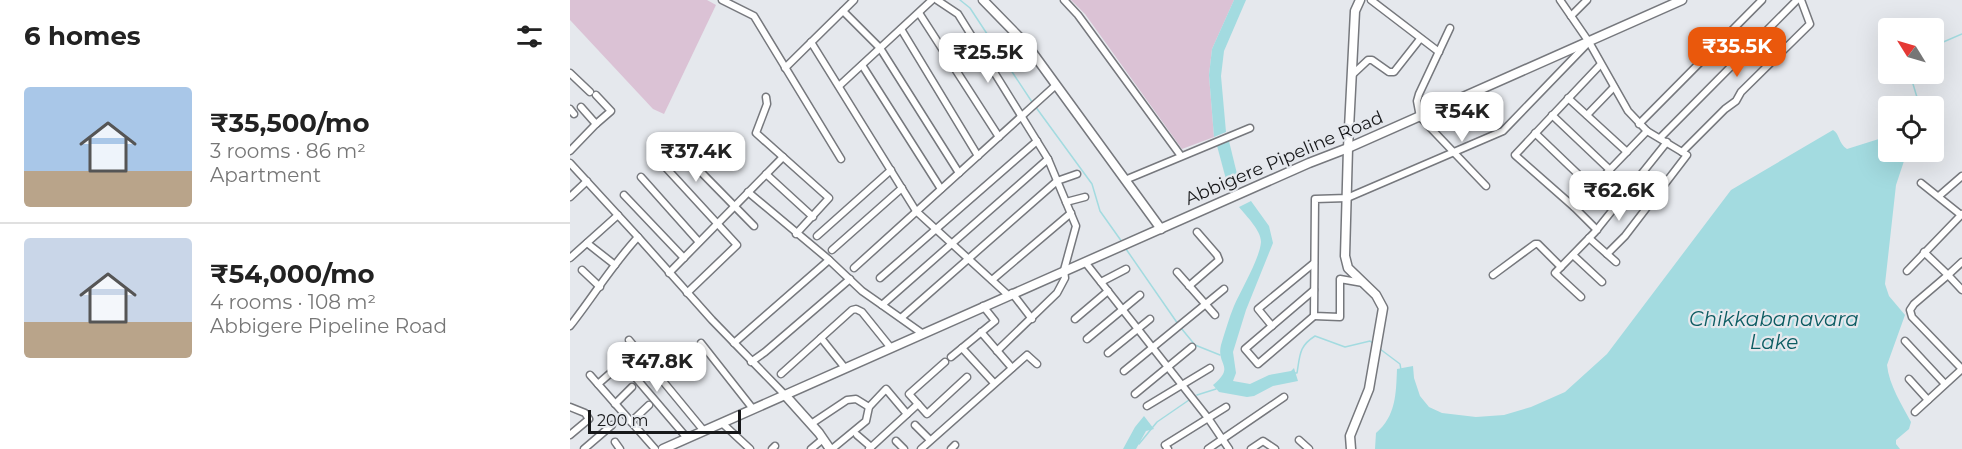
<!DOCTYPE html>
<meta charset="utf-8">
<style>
:root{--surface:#fff;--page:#f2f2f2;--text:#222;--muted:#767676;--line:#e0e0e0;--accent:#ea580c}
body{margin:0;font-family:Montserrat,sans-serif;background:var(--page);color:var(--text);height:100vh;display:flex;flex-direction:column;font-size:22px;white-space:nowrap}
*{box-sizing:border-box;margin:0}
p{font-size:20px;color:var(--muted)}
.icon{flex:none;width:33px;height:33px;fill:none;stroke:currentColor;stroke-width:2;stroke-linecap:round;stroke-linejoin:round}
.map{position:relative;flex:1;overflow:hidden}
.panel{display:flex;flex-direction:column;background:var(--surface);width:570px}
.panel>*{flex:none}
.needle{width:39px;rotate:307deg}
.fabs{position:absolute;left:1308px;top:18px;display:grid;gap:12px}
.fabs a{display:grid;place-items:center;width:66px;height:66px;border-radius:6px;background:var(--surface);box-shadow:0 6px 24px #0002;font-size:30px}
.scale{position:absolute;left:18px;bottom:15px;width:153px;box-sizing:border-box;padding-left:6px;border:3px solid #17181a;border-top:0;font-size:16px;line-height:21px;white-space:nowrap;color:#17181a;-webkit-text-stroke:4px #e5e8ed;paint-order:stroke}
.price{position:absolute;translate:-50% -51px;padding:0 14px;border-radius:12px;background:#fff;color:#222;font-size:20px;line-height:39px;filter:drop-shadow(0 2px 3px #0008)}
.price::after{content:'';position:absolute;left:50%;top:36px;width:18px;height:14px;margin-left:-9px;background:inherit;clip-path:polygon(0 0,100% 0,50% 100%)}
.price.selected{background:var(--accent);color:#fff}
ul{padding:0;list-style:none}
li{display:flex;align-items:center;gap:18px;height:150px;padding:0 24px}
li+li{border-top:2px solid var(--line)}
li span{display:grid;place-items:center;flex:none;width:168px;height:120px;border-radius:6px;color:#555}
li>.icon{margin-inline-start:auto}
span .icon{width:72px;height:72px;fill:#fffc;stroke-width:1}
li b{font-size:26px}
h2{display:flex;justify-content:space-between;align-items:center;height:72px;padding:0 24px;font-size:26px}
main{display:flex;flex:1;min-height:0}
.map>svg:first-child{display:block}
.green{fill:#dbc2d5}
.water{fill:#a3dbe0}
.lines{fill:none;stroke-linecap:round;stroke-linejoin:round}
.stream{stroke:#a3dbe0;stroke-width:1.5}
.street-casing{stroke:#76787d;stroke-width:9}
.secondary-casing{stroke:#76787d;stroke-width:11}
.street{stroke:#fff;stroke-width:6}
.secondary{stroke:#fff;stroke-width:8}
.labels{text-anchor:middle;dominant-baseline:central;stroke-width:4.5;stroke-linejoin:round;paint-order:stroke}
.street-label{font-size:18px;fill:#17181a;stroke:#e5e8ed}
.water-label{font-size:20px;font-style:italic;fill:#0c5c62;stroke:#e5e8ed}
</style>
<main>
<section class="panel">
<h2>6 homes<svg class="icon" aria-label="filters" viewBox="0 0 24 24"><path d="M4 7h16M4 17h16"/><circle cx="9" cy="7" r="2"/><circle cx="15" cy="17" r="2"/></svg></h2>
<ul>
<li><span style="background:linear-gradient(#a9c7e8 70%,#b9a48a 0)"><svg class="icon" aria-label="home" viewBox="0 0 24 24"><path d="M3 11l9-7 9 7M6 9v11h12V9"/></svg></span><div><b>₹35,500/mo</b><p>3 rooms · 86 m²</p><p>Apartment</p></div></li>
<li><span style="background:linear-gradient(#c9d6e8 70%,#b9a48a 0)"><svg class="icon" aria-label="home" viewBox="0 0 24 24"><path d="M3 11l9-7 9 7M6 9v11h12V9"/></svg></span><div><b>₹54,000/mo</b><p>4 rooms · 108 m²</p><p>Abbigere Pipeline Road</p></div></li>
</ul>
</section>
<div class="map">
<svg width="1392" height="449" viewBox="0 0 1392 449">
<rect width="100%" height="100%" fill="#e5e8ed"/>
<g class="green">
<path d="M0,0H137L146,5L94,114L83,109L0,20Z"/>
<path d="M501,0H664L642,49L639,75L644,137L612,149L515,14Z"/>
</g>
<g class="water">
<path d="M664,0H676L654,51L651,76L656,132L644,137L639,75L642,49Z"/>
<path d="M1263,130C1270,134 1268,143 1277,149L1312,138L1318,139V152H1337L1326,185L1315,284L1319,296L1335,315L1317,365C1319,385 1332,405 1341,422L1339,429L1326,440V444L1330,449H805L806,433C826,416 826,394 827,369L843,366L844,378L850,396L859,407L872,413L906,417L934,415L961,407L995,392L1037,354L1161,190Z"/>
<path d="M658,137L668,178L657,183L646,142Z"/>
<path d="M681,201L699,226L703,243L676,310L663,352L666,373L663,381L680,384L699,375L721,371L724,368L728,381L703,386L684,396L677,397L649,392L643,385C666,366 646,365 651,345C655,332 659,318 664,306C671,290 690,258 691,242C691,230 676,216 669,207Z"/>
<path d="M574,416L584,429L576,431L566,449H553L565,427Z"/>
</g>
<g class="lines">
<g class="stream">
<path d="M390,0L400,8L462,102"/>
<path d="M1364,46L1392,34"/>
<path d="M1340,74L1349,104L1346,106"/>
<path d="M465,106L522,184L530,211L552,242"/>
<path d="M556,249L608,324"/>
<path d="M611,328L625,345L650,355"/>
<path d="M810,349L830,364L831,370"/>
<path d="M724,373H727C730,355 729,346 745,336L775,347L800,341L804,344"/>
<path d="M627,395L646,389"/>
<path d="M569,444L587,422L619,400"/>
</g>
<defs>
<g id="street">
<path d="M152,0L184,16L271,159"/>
<path d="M367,0L388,14L478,159"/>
<path d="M494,0L508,15L611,156"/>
<path d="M801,0L869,52"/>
<path d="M990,0L1019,42L1058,111L1077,131L1117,155L1055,236L1037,254"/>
<path d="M273,11L310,48L389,173"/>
<path d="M349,13L429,137"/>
<path d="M1001,16L1017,0"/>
<path d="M880,28L849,94L847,101L850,117L916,186"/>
<path d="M331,29L408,156"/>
<path d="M241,42L346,211L438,295"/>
<path d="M292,65L371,189"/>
<path d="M215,68L284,0"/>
<path d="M0,73L20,92"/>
<path d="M782,75L798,60H802L819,72H824L850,39"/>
<path d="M269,86L362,0"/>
<path d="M196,97L197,104L186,133L259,198L226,234"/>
<path d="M998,98L1057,152"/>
<path d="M11,107L26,124"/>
<path d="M0,109L4,114"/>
<path d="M982,115L1040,170"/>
<path d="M1017,115L1044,87"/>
<path d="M1069,124L1192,0"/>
<path d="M965,133L1035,200"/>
<path d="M1090,138L1227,0"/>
<path d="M0,151L26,124L41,111L26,95"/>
<path d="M1112,152L1155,109L1166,101L1171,92L1240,24L1231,0"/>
<path d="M87,158L167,245L117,293"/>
<path d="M0,163L68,237"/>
<path d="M128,169L184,226"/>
<path d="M196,174L243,217"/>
<path d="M1071,175L1090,192"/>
<path d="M71,177L129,242"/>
<path d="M555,180L680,128"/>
<path d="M1351,183L1391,215"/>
<path d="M178,192L257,258L292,291L312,305"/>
<path d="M54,195L114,258"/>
<path d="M1369,196L1392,176"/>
<path d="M0,197L17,181"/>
<path d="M496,202L515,197"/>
<path d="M1004,207L945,155L1030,65"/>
<path d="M1027,230L1004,207L1077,131"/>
<path d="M247,236L321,170"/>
<path d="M1019,238L1046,262"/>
<path d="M17,243L45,265"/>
<path d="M262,250L332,188"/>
<path d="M1354,252L1378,275L1344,304L1340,310L1342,317L1392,369"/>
<path d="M1003,255L1032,282"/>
<path d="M0,258L48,215"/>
<path d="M515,262L638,418L659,449"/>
<path d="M1392,262L1378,275L1392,290"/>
<path d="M284,268L486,85"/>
<path d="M12,270L30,287"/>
<path d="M1337,271L1392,214"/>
<path d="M607,272L645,315"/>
<path d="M99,273L213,157"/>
<path d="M923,275L965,244H968L991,267"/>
<path d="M310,278L467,141"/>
<path d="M422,280L501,213"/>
<path d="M531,282L556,269"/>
<path d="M793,283L770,279V317L744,316L745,199L777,198L933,131L1018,43"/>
<path d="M619,286L649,260L647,255L627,232"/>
<path d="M744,290L675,349L688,364L744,316"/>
<path d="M442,293L462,319"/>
<path d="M1011,297L985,273L1025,232L1097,142"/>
<path d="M331,318L487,181L507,174"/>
<path d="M505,319L538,291"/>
<path d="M0,326C23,297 42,265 68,237L142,320L215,395"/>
<path d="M702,326L688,309L744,263"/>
<path d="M411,332L442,368"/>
<path d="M353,334L312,305L478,159L506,226L494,270L495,278L487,293L427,351"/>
<path d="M251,338L275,368"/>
<path d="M517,339L570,295"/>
<path d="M59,340L134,431"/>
<path d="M1335,341L1375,384"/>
<path d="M131,343L183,409"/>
<path d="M164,343L259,260"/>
<path d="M392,348L424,383"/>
<path d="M538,353L580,319"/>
<path d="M48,357L117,438"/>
<path d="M381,357L425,321L413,306"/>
<path d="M181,362L195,352L280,279"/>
<path d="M375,362L339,394L357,414L397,377"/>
<path d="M554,371L654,289"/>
<path d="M211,374L282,310L286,309L292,312L321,348"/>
<path d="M20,375L85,449"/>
<path d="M1339,379L1358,400"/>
<path d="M28,384L44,370"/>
<path d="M565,394L622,347"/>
<path d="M45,404L62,387"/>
<path d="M577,406L640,368"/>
<path d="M0,407L15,413L19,419L0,435"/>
<path d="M1345,412L1392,369"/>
<path d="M61,422L79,405"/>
<path d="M152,423L180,449"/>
<path d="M241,424L277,400L286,399L299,407"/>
<path d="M345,425L360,440"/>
<path d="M287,435L301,447"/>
<path d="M729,440L739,449"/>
<path d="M326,441L334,449"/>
<path d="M45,442L50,449"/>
<path d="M14,449L42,425"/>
<path d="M202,449L205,446"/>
<path d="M241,449L253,439"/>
<path d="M262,449L296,421L299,407L316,389L337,414"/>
<path d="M299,449L348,404"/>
<path d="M351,449L457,355L467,364"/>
<path d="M381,449L385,445"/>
<path d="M598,449L595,445L656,407"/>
<path d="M638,449L714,397"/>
<path d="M681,449L693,441L705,449"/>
</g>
<g id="secondary">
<path d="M413,0L457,45L591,229"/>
<path d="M215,395L249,433L260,449"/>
<path d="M93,449L739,163L778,148L1112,0"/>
<path d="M781,449L780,436L799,389L813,308L806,295L778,268L775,256L778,148L785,11L790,0"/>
</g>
</defs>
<use href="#street" class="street-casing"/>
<use href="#secondary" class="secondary-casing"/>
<use href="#street" class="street"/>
<use href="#secondary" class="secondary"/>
</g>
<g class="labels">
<g class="street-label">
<text transform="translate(714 158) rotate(-23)">Abbigere Pipeline Road</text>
</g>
<g class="water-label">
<text x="1204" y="319">Chikkabanavara<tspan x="1204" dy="23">Lake</tspan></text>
</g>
</g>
</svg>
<div class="fabs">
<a><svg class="needle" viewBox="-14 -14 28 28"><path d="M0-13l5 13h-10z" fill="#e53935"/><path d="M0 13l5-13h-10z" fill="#767676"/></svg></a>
<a><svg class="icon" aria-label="locate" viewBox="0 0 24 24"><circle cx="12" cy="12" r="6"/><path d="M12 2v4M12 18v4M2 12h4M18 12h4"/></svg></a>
</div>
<div class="scale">200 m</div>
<b class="price selected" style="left:1167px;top:78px">₹35.5K</b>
<b class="price" style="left:418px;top:84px">₹25.5K</b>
<b class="price" style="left:892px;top:143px">₹54K</b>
<b class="price" style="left:126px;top:183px">₹37.4K</b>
<b class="price" style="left:1049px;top:222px">₹62.6K</b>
<b class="price" style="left:87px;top:393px">₹47.8K</b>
</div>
</main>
